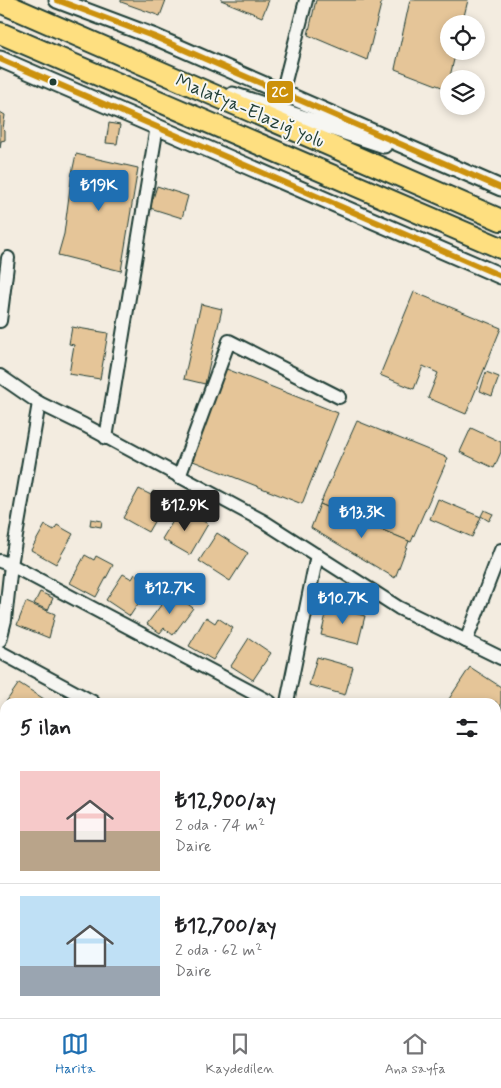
<!DOCTYPE html>
<html lang="tr">
<meta charset="utf-8">
<style>
:root{--surface:#fff;--page:#f6f6f6;--text:#202124;--muted:#757577;--line:#e0e0e0;--accent:#1f6fb2}
body{margin:0;font-family:Mynerve,sans-serif;background:var(--page);color:var(--text);height:100vh;display:flex;flex-direction:column;font-size:19px;white-space:nowrap}
*{box-sizing:border-box;margin:0}
p{font-size:16px;color:var(--muted)}
.icon{flex:none;width:28px;height:28px;fill:none;stroke:currentColor;stroke-width:2;stroke-linecap:round;stroke-linejoin:round}
.map{position:relative;flex:1;overflow:hidden}
.details{position:absolute;left:0px;top:698px;width:501px;height:321px;display:flex;flex-direction:column;background:var(--surface);border-radius:15px 15px 0 0;box-shadow:0 2px 8px #0003}
.details>*{flex:none}
.tools{position:absolute;left:440px;top:15px;display:grid;gap:10px}
.tools a{display:grid;place-items:center;width:45px;height:45px;border-radius:50%;background:var(--surface);box-shadow:0 2px 8px #0003;font-size:25px}
.price{position:absolute;translate:-50% -42px;padding:0 11px;border-radius:5px;background:var(--accent);color:#fff;font-size:16px;line-height:32px;filter:drop-shadow(0 1px 2px #0008)}
.price::after{content:'';position:absolute;left:50%;top:30px;width:15px;height:11px;margin-left:-8px;background:inherit;clip-path:polygon(0 0,100% 0,50% 100%)}
.price.active{background:#222;color:#fff}
ul{padding:0;list-style:none}
li{display:flex;align-items:center;gap:15px;height:125px;padding:0 20px}
li+li{border-top:1px solid var(--line)}
li span{display:grid;place-items:center;flex:none;width:140px;height:100px;border-radius:0px;color:#555}
li>.icon{margin-inline-start:auto}
span .icon{width:60px;height:60px;fill:#fffc;stroke-width:1}
li b{font-size:21px}
h2{display:flex;justify-content:space-between;align-items:center;height:60px;padding:0 20px;font-size:21px}
.menu{display:flex;justify-content:space-around;align-items:center;height:70px;border-top:1px solid var(--line);background:var(--surface);font-size:14px;color:var(--muted)}
.menu a{display:grid;justify-items:center;gap:2px}
.menu .active{color:var(--accent)}
.map>svg:first-child{display:block}
.building{fill:#e5c598;stroke:#1f3d34}
.lines{fill:none;stroke-linecap:round;stroke-linejoin:round}
.minor-casing{stroke:#1f3d34;stroke-width:16}
.tertiary-casing{stroke:#1f3d34;stroke-width:19}
.trunk-casing{stroke:#1f3d34;stroke-width:24}
.minor{stroke:#f6f6f2;stroke-width:12}
.tertiary{stroke:#f6f6f2;stroke-width:15}
.trunk{stroke:#fedf80;stroke-width:20}
.bus-1-casing{stroke:#f6f6f2;stroke-width:10}
.bus-1{stroke:#cc910a;stroke-width:6}
.bus-dot{fill:#1f3d34;stroke:#f6f6f2;stroke-width:2}
.labels{text-anchor:middle;dominant-baseline:central;stroke-width:4;stroke-linejoin:round;paint-order:stroke}
.street-label{font-size:19px;fill:#1f3d34;stroke:#f6f6f2}
.line-badge{stroke:#f6f6f2;stroke-width:2}
.badge-label{font-size:14px;text-anchor:middle;font-weight:bold;fill:#fff}
</style>
<div class="map">
<svg width="501" height="1018" viewBox="0 0 501 1018">
<rect width="100%" height="100%" fill="#f3ece0"/>
<filter id="ink" filterUnits="userSpaceOnUse"><feTurbulence type="fractalNoise" baseFrequency=".02" numOctaves="2"/><feDisplacementMap in="SourceGraphic" scale="10" xChannelSelector="R" yChannelSelector="G"/><feConvolveMatrix kernelMatrix="1 2 1 2 8 2 1 2 1" color-interpolation-filters="sRGB"/></filter>
<g filter="url(#ink)">
<g class="building">
<path d="M121,0H166L160,16L121,2Z"/>
<path d="M221,0H269L262,17Z"/>
<path d="M316,0H382L367,60L308,35Z"/>
<path d="M410,0H468L462,24H449V51H456L447,89L395,69Z"/>
<path d="M0,112L5,115L3,129L5,131V140L1,141L0,148Z"/>
<path d="M109,123L120,125L117,144L106,143Z"/>
<path d="M76,154L138,168L121,271L58,255L64,234L72,173Z"/>
<path d="M157,186L188,196L182,218L150,208Z"/>
<path d="M414,292L501,328L466,414L428,398L438,373L423,366L414,389L380,375Z"/>
<path d="M201,304L222,309L205,384L184,379Z"/>
<path d="M72,327L108,333L100,379L69,374L74,345L69,344Z"/>
<path d="M224,368L338,413L302,504L188,459Z"/>
<path d="M486,372L499,377L492,396L480,391Z"/>
<path d="M357,421L448,458L411,542L320,504Z"/>
<path d="M471,428L501,442V452L494,468L460,452Z"/>
<path d="M139,489L151,495L153,491L167,499L148,532L123,518Z"/>
<path d="M438,499L481,517L472,537L430,519Z"/>
<path d="M320,504L409,541L395,578L311,528Z"/>
<path d="M181,508L208,524L190,555L162,539Z"/>
<path d="M484,510L493,514L489,521L481,516Z"/>
<path d="M91,519L102,521L101,527L90,525Z"/>
<path d="M45,525L54,530L57,525L73,534L56,564L31,550Z"/>
<path d="M217,533L248,553L230,581L199,561Z"/>
<path d="M85,555L94,560L96,556L113,565L96,597L70,583Z"/>
<path d="M123,574L132,579L135,574L151,584L130,616L106,600Z"/>
<path d="M40,592L53,598L48,610L34,604Z"/>
<path d="M177,596L193,608L173,635L164,628L160,633L147,624L167,597L173,601Z"/>
<path d="M26,602L55,614L49,638L17,625Z"/>
<path d="M328,606L365,616L358,644L321,635Z"/>
<path d="M206,617L215,623L218,618L233,628L213,660L189,646Z"/>
<path d="M249,638L271,653L253,680L231,666Z"/>
<path d="M317,657L353,667L345,695L309,685Z"/>
<path d="M470,667L501,687V746L497,752L496,702H447Z"/>
<path d="M19,683L44,699L42,702H6Z"/>
<path d="M3,775L5,776V812L0,809V780Z"/>
<path d="M0,894L5,898V919L1,924Z"/>
<path d="M375,1014H404L402,1018H385Z"/>
<path d="M429,1014H466L465,1018H427Z"/>
</g>
<g class="lines">
<defs>
<g id="minor">
<path d="M282,93L306,0"/>
<path d="M0,321L8,258"/>
<path d="M0,376L39,403L84,425L263,521L399,608L501,658"/>
<path d="M106,438L157,126"/>
<path d="M179,477L229,341L339,397"/>
<path d="M0,561L11,565L270,702"/>
<path d="M0,640L5,620L11,565L39,403"/>
<path d="M466,641L501,550"/>
<path d="M0,652L93,702"/>
<path d="M287,702L317,555"/>
<path d="M496,984L501,969"/>
<path d="M0,991L5,994"/>
<path d="M496,1011L501,1014"/>
<path d="M39,1014L46,1018"/>
<path d="M213,1018L215,1014"/>
<path d="M360,1018L361,1014"/>
<path d="M485,1018L486,1014"/>
</g>
<g id="tertiary">
<path d="M57,0L155,37L501,188"/>
<path d="M0,59L501,276"/>
<path d="M233,95L384,145"/>
<path d="M0,837L5,839"/>
<path d="M304,1014L311,1018"/>
</g>
<g id="trunk">
<path d="M0,2L501,220"/>
<path d="M0,33L501,248"/>
</g>
</defs>
<use href="#minor" class="minor-casing"/>
<use href="#tertiary" class="tertiary-casing"/>
<use href="#trunk" class="trunk-casing"/>
<use href="#minor" class="minor"/>
<use href="#tertiary" class="tertiary"/>
<use href="#trunk" class="trunk"/>
<defs>
<g id="bus-1">
<path d="M57,0L155,37L501,188"/>
<path d="M0,59L501,276"/>
</g>
</defs>
<use href="#bus-1" class="bus-1-casing"/>
<use href="#bus-1" class="bus-1"/>
</g>
</g>
<circle class="bus-dot" cx="53" cy="82" r="4.5"/>
<g class="labels">
<g class="street-label">
<text transform="translate(250 111) rotate(23)">Malatya-Elazığ yolu</text>
</g>
</g>
<rect class="line-badge" x="266" y="80" width="28" height="24" rx="5" fill="#cc910a"/>
<g class="badge-label">
<text x="280" y="96">2C</text>
</g>
</svg>
<div class="tools">
<a><svg class="icon" aria-label="locate" viewBox="0 0 24 24"><circle cx="12" cy="12" r="6"/><path d="M12 2v4M12 18v4M2 12h4M18 12h4"/></svg></a>
<a><svg class="icon" aria-label="layers" viewBox="0 0 24 24"><path d="M12 4l9 5-9 5-9-5zM3 14l9 5 9-5"/></svg></a>
</div>
<b class="price" style="left:99px;top:212px">₺19K</b>
<b class="price active" style="left:185px;top:532px">₺12.9K</b>
<b class="price" style="left:362px;top:539px">₺13.3K</b>
<b class="price" style="left:170px;top:615px">₺12.7K</b>
<b class="price" style="left:343px;top:625px">₺10.7K</b>
<section class="details">
<h2>5 ilan<svg class="icon" aria-label="filters" viewBox="0 0 24 24"><path d="M4 7h16M4 17h16"/><circle cx="9" cy="7" r="2"/><circle cx="15" cy="17" r="2"/></svg></h2>
<ul>
<li><span style="background:linear-gradient(#f6c9c9 60%,#b9a48a 0)"><svg class="icon" aria-label="home" viewBox="0 0 24 24"><path d="M3 11l9-7 9 7M6 9v11h12V9"/></svg></span><div><b>₺12,900/ay</b><p>2 oda · 74 m²</p><p>Daire</p></div></li>
<li><span style="background:linear-gradient(#bfe0f5 70%,#9aa5b1 0)"><svg class="icon" aria-label="home" viewBox="0 0 24 24"><path d="M3 11l9-7 9 7M6 9v11h12V9"/></svg></span><div><b>₺12,700/ay</b><p>2 oda · 62 m²</p><p>Daire</p></div></li>
</ul>
</section>
</div>
<nav class="menu">
<a class="active"><svg class="icon" aria-label="map" viewBox="0 0 24 24"><path d="M3 6l6-2 6 2 6-2v14l-6 2-6-2-6 2zM9 4v14M15 6v14"/></svg>Harita</a>
<a><svg class="icon" aria-label="saved" viewBox="0 0 24 24"><path d="M7 4h10v16l-5-4-5 4z"/></svg>Kaydedilen</a>
<a><svg class="icon" aria-label="home" viewBox="0 0 24 24"><path d="M3 11l9-7 9 7M6 9v11h12V9"/></svg>Ana sayfa</a>
</nav>
